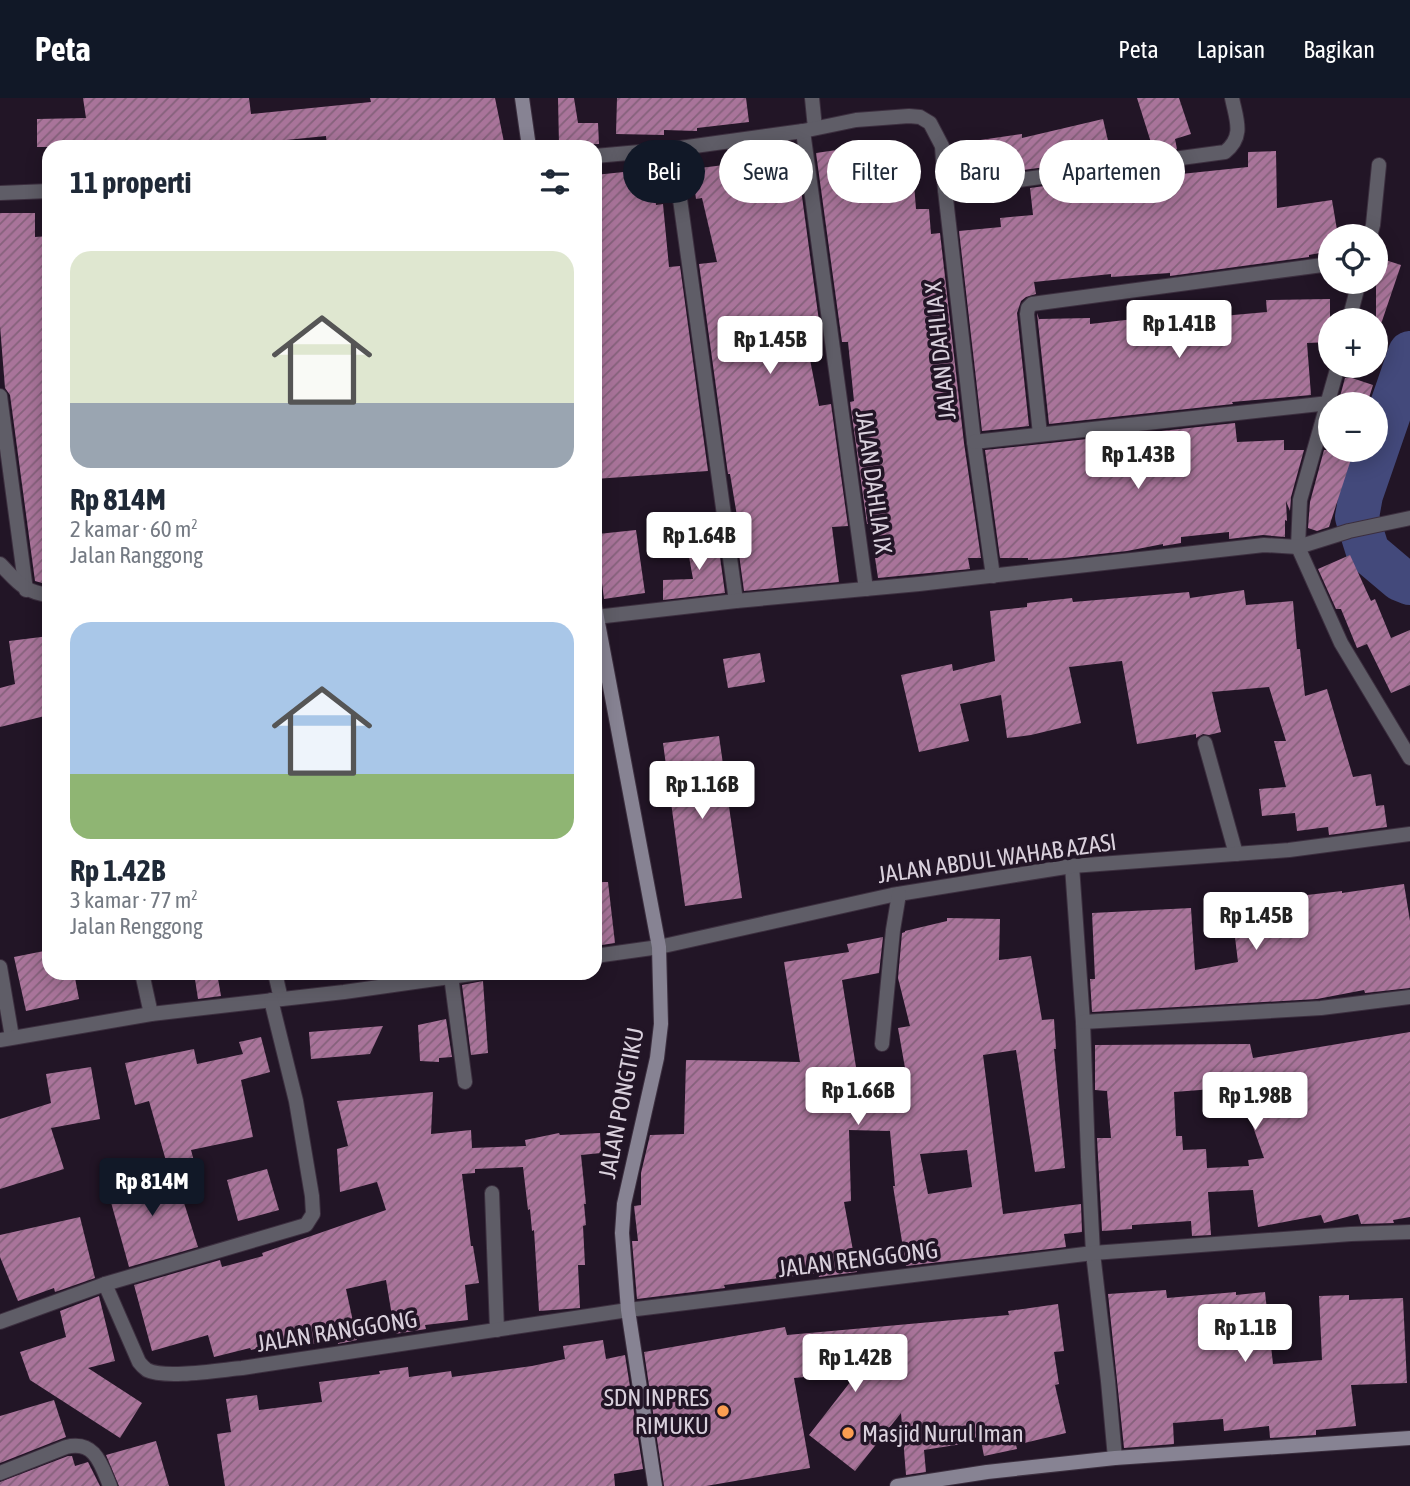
<!DOCTYPE html>
<html lang="id">
<meta charset="utf-8">
<style>
:root{--surface:#fff;--page:#f6f6f7;--text:#1f2937;--muted:#747a83;--accent:#111827}
body{margin:0;font-family:"Asap Condensed",sans-serif;background:var(--page);color:var(--text);height:100vh;display:flex;flex-direction:column;font-size:26px;white-space:nowrap}
*{box-sizing:border-box;margin:0}
p{font-size:23px;color:var(--muted)}
.icon{flex:none;width:38px;height:38px;fill:none;stroke:currentColor;stroke-width:2;stroke-linecap:round;stroke-linejoin:round}
.map{position:relative;flex:1;overflow:hidden}
.details{position:absolute;left:42px;top:42px;width:560px;height:840px;display:flex;flex-direction:column;background:var(--surface);border-radius:21px;box-shadow:0 4px 18px #0003}
.details>*{flex:none}
.top-card{position:absolute;left:623px;top:42px;width:665px;height:63px;display:flex;gap:14px}
.controls{position:absolute;left:1318px;top:126px;display:grid;gap:14px}
.controls a{display:grid;place-items:center;width:70px;height:70px;border-radius:50%;background:var(--surface);box-shadow:0 4px 18px #0003;font-size:35px}
.price{position:absolute;translate:-50% -60px;padding:0 16px;border-radius:7px;background:#fff;color:#222;font-size:23px;line-height:46px;filter:drop-shadow(0 2px 4px #0008)}
.price::after{content:'';position:absolute;left:50%;top:42px;width:21px;height:16px;margin-left:-10px;background:inherit;clip-path:polygon(0 0,100% 0,50% 100%)}
.price.on{background:var(--accent);color:#fff}
ul{padding:0;list-style:none}
li{display:grid;align-content:center;gap:14px;height:371px;padding:0 28px}
li span{display:grid;place-items:center;height:217px;border-radius:21px;color:#555}
li>.icon{margin-inline-start:auto}
span .icon{width:126px;height:126px;fill:#fffc;stroke-width:1}
li b{font-size:30px}
h2{display:flex;justify-content:space-between;align-items:center;height:84px;padding:0 28px;font-size:30px}
.pill{padding:0 24px;border-radius:32px;background:var(--surface);box-shadow:0 4px 18px #0003;font-size:24px;line-height:63px}
.pill.on{background:var(--accent);color:#fff}
header{display:flex;align-items:center;gap:42px;box-sizing:border-box;height:98px;padding:0 35px;background:var(--accent);color:#fff}
header strong{font-size:33px}
nav{display:flex;gap:38px;margin-inline-start:auto;font-size:24px}
.map>svg:first-child{display:block}
.lines{fill:none;stroke-linecap:round;stroke-linejoin:round}
.river{stroke:#43497b;stroke-width:44}
.building{fill:url(#building-hatch);fill-rule:evenodd}
.street-casing{stroke:#3c2f3f;stroke-width:16}
.secondary-casing{stroke:#3c2f3f;stroke-width:16}
.street{stroke:#5f5d67;stroke-width:14}
.secondary{stroke:#878393;stroke-width:14}
.poi-dot{fill:#fb9e51;stroke:#221526;stroke-width:2.5}
.labels{text-anchor:middle;dominant-baseline:central;stroke-width:7;stroke-linejoin:round;paint-order:stroke}
.street-label{font-size:24px;fill:#d9d0dc;stroke:#221526}
.poi-label{font-size:24px;fill:#d9d0dc;stroke:#221526;text-anchor:end}
</style>
<header>
<strong>Peta</strong>
<nav><a>Peta</a><a>Lapisan</a><a>Bagikan</a></nav>
</header>
<div class="map">
<svg width="1410" height="1388" viewBox="0 0 1410 1388">
<defs>
<pattern id="building-hatch" width="6" height="6" patternUnits="userSpaceOnUse" patternTransform="scale(1.75)"><rect width="6" height="6" fill="#a9749a"/><path d="M-1 1l2-2M0 6l6-6M5 7l2-2" fill="none" stroke="#85617b"/></pattern>
</defs>
<rect width="100%" height="100%" fill="#221526"/>
<g class="lines">
<path class="river" d="M1410,255L1361,397L1357,419L1368,454L1400,481L1410,485"/>
</g>
<g class="building">
<path d="M83,0H249L251,16L371,4L370,0H495L505,49H327L326,38L256,45V49H37V21L86,20Z"/>
<path d="M558,0H574L578,25H598L599,46L559,47Z"/>
<path d="M617,0H746L749,24L697,30V33L664,32V37L616,36Z"/>
<path d="M1137,0H1179L1191,36L1175,41L1177,51L1154,54Z"/>
<path d="M1103,21L1112,60L958,81L953,46L1022,36V40Z"/>
<path d="M864,48L866,64L912,60L916,111H929L931,136L940,135L964,345L981,460H968L970,471L878,480L870,426H867L850,304L854,303L848,244H842L816,55Z"/>
<path d="M1276,53L1277,110L1332,102L1338,138H1330V153L1309,157V159L1170,178V175L1111,179V176L1034,184L1036,196L1026,199L1021,203L1017,215L1029,328L982,333L959,133L1001,129L1000,120L1033,117L1030,90L1117,78L1119,86L1163,80L1160,73L1180,70L1181,76L1248,69V54Z"/>
<path d="M797,62L822,245L807,246L819,308L831,306L848,428L832,429L839,484L744,493L736,434H738L739,430L730,376H728L699,166L717,164L702,100L696,101L692,71L740,65L742,74Z"/>
<path d="M652,71L656,107L663,106L669,169L680,168L708,373L595,381V77Z"/>
<path d="M0,115H35V139L49,138V487L35,483L10,297L5,290L0,228Z"/>
<path d="M1376,159L1401,167L1379,232L1376,231Z"/>
<path d="M1330,201V244L1307,245L1311,297L1232,304L1233,306L1049,326L1037,215L1039,221L1090,220V226L1152,219L1151,215L1210,211L1211,219L1267,214L1266,202Z"/>
<path d="M1345,280H1352L1373,287L1367,306H1338Z"/>
<path d="M1235,325L1237,344L1284,342V352H1304L1291,399L1290,413L1286,403L1287,423L1285,422V439L1263,437L1229,441V434L1181,439V445L1163,448V446L1127,453L1064,460L1028,462V460H1000L985,352Z"/>
<path d="M1324,352H1354L1329,429L1317,433L1308,430L1310,404Z"/>
<path d="M636,432L645,495L604,501L600,469H602L598,436Z"/>
<path d="M717,437L725,495L663,502V482L693,481L686,442Z"/>
<path d="M1350,457L1371,503L1375,501L1391,540L1410,532V587L1391,595L1367,546L1357,550L1341,511H1336L1318,471Z"/>
<path d="M1244,492L1246,507L1293,503L1297,551H1300L1305,598L1327,591L1353,679L1371,676L1376,708L1384,707L1387,729L1329,737L1328,729L1297,733L1295,715L1262,718L1259,691L1286,689L1274,643H1286L1269,589L1212,594L1221,634L1209,637L1203,636L1196,640V636L1137,646L1122,563L1069,569L1081,625L1031,637L1007,640L1001,597L960,606L969,643L919,654L901,577L952,566L953,573L995,563L990,513L1027,509V505L1072,500L1073,504L1189,494L1190,500Z"/>
<path d="M49,538V617L0,629V590L15,586L9,543Z"/>
<path d="M760,555L765,584L728,590L723,561Z"/>
<path d="M719,638L742,800L685,808L663,645Z"/>
<path d="M595,784H608L615,845L595,848Z"/>
<path d="M1404,786L1410,823V890L1365,895L1364,892L1317,901L1092,914L1090,881H1095L1092,815L1191,810L1195,872L1238,864L1230,799L1271,794L1272,801L1342,793V795Z"/>
<path d="M947,820L1000,821L999,862L1031,858L1042,922L1054,921L1056,951H1054L1065,1070L1035,1074L1016,952L983,957L1003,1116L1081,1106L1082,1134L1064,1136L1066,1149L906,1168L893,1088H895L890,1033L849,1032L851,1103L844,1104L857,1174L819,1179L818,1175L724,1187L725,1190L637,1201L632,1143H638L634,1108L641,1107V1075L650,1037L684,1036L686,962L800,964L784,864L849,854L847,846L883,839L879,875L842,882L856,969L905,970L898,930L910,928L898,880L902,835L905,834V833L947,823ZM967,1052L972,1089L928,1096L920,1056Z"/>
<path d="M49,852V875H56L58,882L75,880L79,901L26,913L14,859Z"/>
<path d="M194,875H217L221,898L198,901Z"/>
<path d="M483,883L488,955L471,957L462,887Z"/>
<path d="M446,921L452,959L439,960V964L420,963L418,927Z"/>
<path d="M383,928L370,956L311,961L309,934Z"/>
<path d="M1410,934V1119L1393,1122L1394,1125L1361,1126L1358,1116L1324,1125L1321,1117L1258,1129L1253,1092L1208,1094L1211,1137L1192,1138L1191,1123L1132,1127V1131L1102,1133L1097,1040H1111L1107,993L1095,992V947L1250,946L1253,960ZM1239,989L1264,1060L1248,1062L1249,1068L1207,1070L1206,1051L1183,1052L1182,1038H1176L1174,994Z"/>
<path d="M261,939L270,974L241,982L253,1039L191,1052L194,1063L168,1070L149,1003L135,1007L125,965L194,951L197,966L243,956L239,944Z"/>
<path d="M91,969L100,1021L51,1030L64,1071L0,1091V1021L51,1005L46,976Z"/>
<path d="M433,994L431,1036L471,1032L472,1050L526,1048L525,1042L559,1035L560,1037L600,1035L601,1055L581,1057L586,1106H584L586,1127L583,1128L585,1167H578L580,1210L539,1213L534,1132L532,1133L530,1111L528,1112L523,1069L475,1071V1075L462,1076L471,1148H473L479,1185L465,1187L468,1222L425,1227L426,1231L395,1236L386,1182L346,1191L357,1242L338,1246L337,1239L295,1251L291,1241L251,1252L250,1250L214,1259L208,1237L152,1253L134,1187L220,1162L222,1169L263,1158L262,1155L386,1112L377,1084L340,1094L337,1051L348,1048L337,1003Z"/>
<path d="M173,1070L198,1149L129,1169L107,1090Z"/>
<path d="M267,1071L279,1112L238,1123L227,1082Z"/>
<path d="M80,1119L95,1180L55,1194L54,1190L18,1203L0,1159V1137Z"/>
<path d="M1166,1192L1167,1200L1236,1194V1197L1265,1194L1273,1266L1322,1262L1319,1198L1349,1197V1202L1403,1200L1407,1285L1351,1287L1356,1328L1316,1332V1337L1270,1340L1269,1328L1224,1333L1223,1321L1173,1325L1174,1346L1124,1350L1108,1196Z"/>
<path d="M99,1198L115,1263L88,1270L142,1305L120,1340L30,1282L20,1254L66,1239L60,1213Z"/>
<path d="M1058,1206L1064,1253L1054,1254L1059,1286L1055,1287L1066,1335L1016,1347L1017,1351L984,1358L981,1343L924,1352L926,1374L906,1377L901,1315L855,1373L809,1337L858,1274L794,1280L810,1370L706,1388H664L644,1254L785,1229L787,1237L1009,1217L1008,1213Z"/>
<path d="M603,1242L606,1261L625,1257L643,1371L614,1376L615,1388H225L217,1336L231,1334L226,1301L257,1297L259,1312L322,1304L319,1284L380,1276L379,1273L408,1269L409,1279L451,1273L452,1279L532,1268L565,1261L563,1248Z"/>
<path d="M54,1302L66,1339L0,1365V1318Z"/>
<path d="M156,1343L169,1388H119L106,1357Z"/>
<path d="M68,1358H72L75,1368L88,1364L100,1388H0V1384Z"/>
</g>
<g class="lines">
<defs>
<g id="street">
<path d="M812,0L815,30"/>
<path d="M803,33L866,491"/>
<path d="M673,51L736,503"/>
<path d="M595,58L673,51L803,33L856,22L909,18L920,19L930,25L942,48L945,92L974,344L993,478"/>
<path d="M945,92L1225,54C1245,38 1236,21 1232,0"/>
<path d="M0,95L49,93"/>
<path d="M1370,138L1373,127L1379,67"/>
<path d="M1349,222L1359,184"/>
<path d="M1338,268L1300,402L1298,449L1341,545L1410,660"/>
<path d="M0,298L26,492"/>
<path d="M1040,336L1027,216L1028,210L1032,206L1330,166"/>
<path d="M974,344L1329,305"/>
<path d="M0,466C17,483 23,494 49,497"/>
<path d="M596,519L736,503L919,486L1264,447L1298,449L1349,433L1410,420"/>
<path d="M1205,645L1236,756"/>
<path d="M1072,768L1083,924L1088,1059L1093,1155L1108,1283L1115,1360"/>
<path d="M595,858L659,849L892,797L1072,768L1289,752L1410,736"/>
<path d="M0,869L12,939"/>
<path d="M142,875L151,916"/>
<path d="M275,875L281,901"/>
<path d="M451,878L465,984"/>
<path d="M1083,924L1321,910L1410,899"/>
<path d="M0,942L151,916L344,894L478,875"/>
<path d="M882,946L893,832L899,796"/>
<path d="M492,1095L497,1232"/>
<path d="M105,1186L139,1264C142,1268 143,1269 147,1272C165,1281 220,1272 242,1270L628,1212L1093,1155L1351,1136L1410,1134"/>
<path d="M0,1224L105,1186L306,1127L313,1116L312,1098L296,1003L271,902"/>
<path d="M0,1375L66,1349C95,1342 101,1366 110,1388"/>
</g>
<g id="secondary">
<path d="M522,0L529,49"/>
<path d="M595,509L659,849L661,926L657,960L624,1106L622,1135L628,1212L655,1388"/>
<path d="M897,1388L987,1374L1115,1360L1410,1340"/>
</g>
</defs>
<use href="#street" class="street-casing"/>
<use href="#secondary" class="secondary-casing"/>
<use href="#street" class="street"/>
<use href="#secondary" class="secondary"/>
</g>
<g class="poi-dot">
<circle cx="723" cy="1313" r="7"/>
<circle cx="848" cy="1335" r="7"/>
</g>
<g class="labels">
<g class="street-label">
<text transform="translate(940 253) rotate(-96)">JALAN DAHLIA X</text>
<text transform="translate(874 384) rotate(82)">JALAN DAHLIA IX</text>
<text transform="translate(997 760) rotate(-8)">JALAN ABDUL WAHAB AZASI</text>
<text transform="translate(621 1005) rotate(-79)">JALAN PONGTIKU</text>
<text transform="translate(858 1161) rotate(-7)">JALAN RENGGONG</text>
<text transform="translate(337 1233) rotate(-9)">JALAN RANGGONG</text>
</g>
<g class="poi-label">
<text x="709" y="1299">SDN INPRES<tspan x="709" dy="28">RIMUKU</tspan></text>
<text x="862" y="1335" text-anchor="start">Masjid Nurul Iman</text>
</g>
</g>
</svg>
<div class="controls">
<a><svg class="icon" aria-label="locate" viewBox="0 0 24 24"><circle cx="12" cy="12" r="6"/><path d="M12 2v4M12 18v4M2 12h4M18 12h4"/></svg></a>
<a>+</a>
<a>−</a>
</div>
<b class="price" style="left:1179px;top:262px">Rp 1.41B</b>
<b class="price" style="left:770px;top:278px">Rp 1.45B</b>
<b class="price" style="left:1138px;top:393px">Rp 1.43B</b>
<b class="price" style="left:699px;top:474px">Rp 1.64B</b>
<b class="price" style="left:702px;top:723px">Rp 1.16B</b>
<b class="price" style="left:1256px;top:854px">Rp 1.45B</b>
<b class="price" style="left:858px;top:1029px">Rp 1.66B</b>
<b class="price" style="left:1255px;top:1034px">Rp 1.98B</b>
<b class="price on" style="left:152px;top:1120px">Rp 814M</b>
<b class="price" style="left:1245px;top:1266px">Rp 1.1B</b>
<b class="price" style="left:855px;top:1296px">Rp 1.42B</b>
<div class="top-card">
<a class="pill on">Beli</a>
<a class="pill">Sewa</a>
<a class="pill">Filter</a>
<a class="pill">Baru</a>
<a class="pill">Apartemen</a>
</div>
<section class="details">
<h2>11 properti<svg class="icon" aria-label="filters" viewBox="0 0 24 24"><path d="M4 7h16M4 17h16"/><circle cx="9" cy="7" r="2"/><circle cx="15" cy="17" r="2"/></svg></h2>
<ul>
<li><span style="background:linear-gradient(#dfe7d0 70%,#9aa5b1 0)"><svg class="icon" aria-label="home" viewBox="0 0 24 24"><path d="M3 11l9-7 9 7M6 9v11h12V9"/></svg></span><div><b>Rp 814M</b><p>2 kamar · 60 m²</p><p>Jalan Ranggong</p></div></li>
<li><span style="background:linear-gradient(#a9c7e8 70%,#8fb573 0)"><svg class="icon" aria-label="home" viewBox="0 0 24 24"><path d="M3 11l9-7 9 7M6 9v11h12V9"/></svg></span><div><b>Rp 1.42B</b><p>3 kamar · 77 m²</p><p>Jalan Renggong</p></div></li>
</ul>
</section>
</div>
